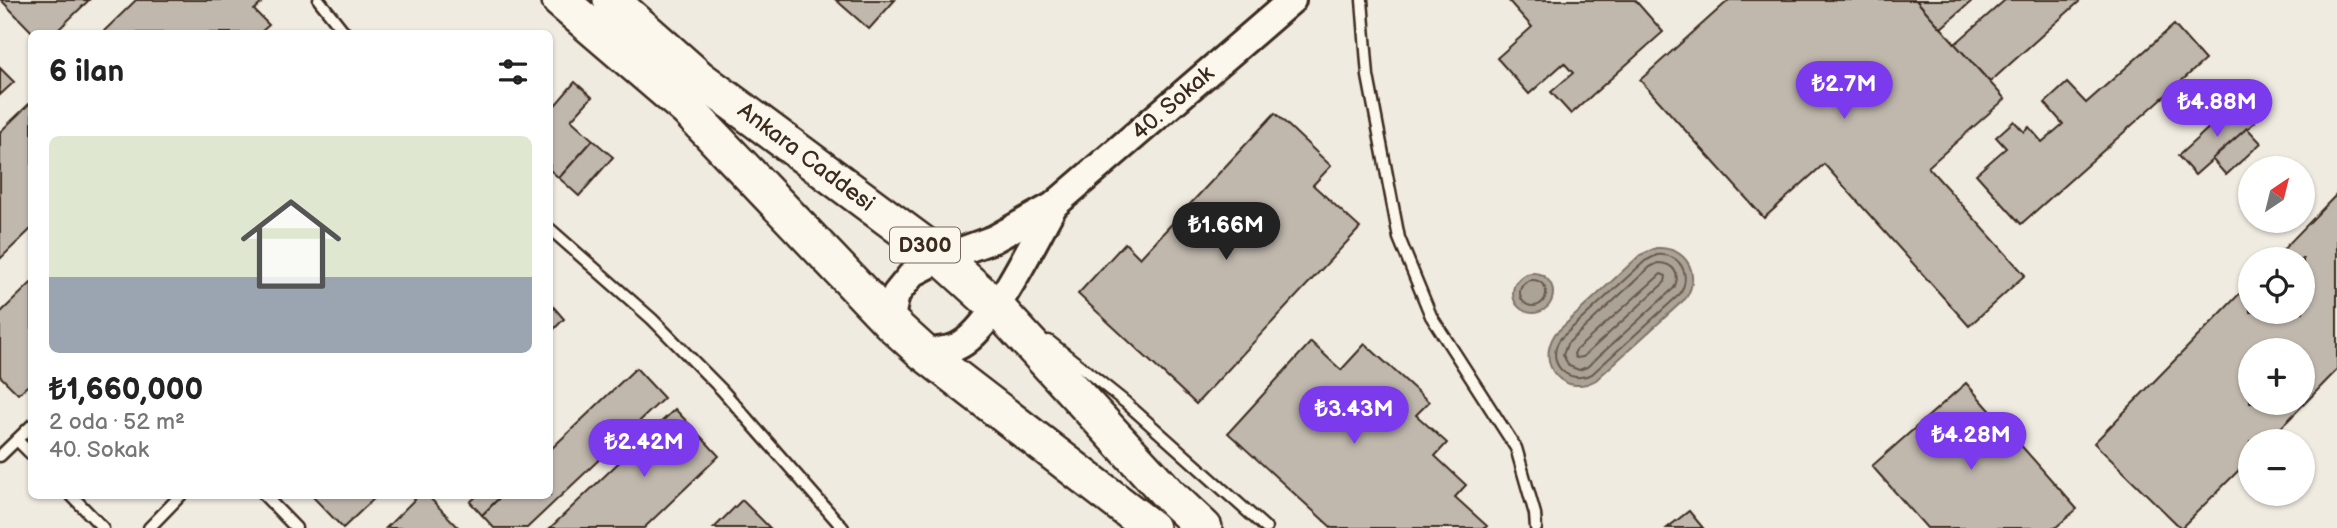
<!DOCTYPE html>
<html lang="tr">
<meta charset="utf-8">
<style>
:root{--surface:#fff;--page:#f2f2f2;--text:#222;--muted:#767676;--accent:#7c3aed}
body{margin:0;font-family:"Balsamiq Sans",sans-serif;background:var(--page);color:var(--text);height:100vh;display:flex;flex-direction:column;font-size:26px;white-space:nowrap}
*{box-sizing:border-box;margin:0}
p{font-size:23px;color:var(--muted)}
.icon{flex:none;width:38px;height:38px;fill:none;stroke:currentColor;stroke-width:2;stroke-linecap:round;stroke-linejoin:round}
.map{position:relative;flex:1;overflow:hidden}
.panel{position:absolute;left:28px;top:30px;width:525px;height:469px;display:flex;flex-direction:column;background:var(--surface);border-radius:10px;box-shadow:0 2px 5px #0004}
.panel>*{flex:none}
.needle{width:46px;rotate:35deg}
.fabs{position:absolute;left:2238px;top:156px;display:grid;gap:14px}
.fabs a{display:grid;place-items:center;width:77px;height:77px;border-radius:50%;background:var(--surface);box-shadow:0 2px 5px #0004;font-size:35px}
.price{position:absolute;translate:-50% -60px;padding:0 16px;border-radius:24px;background:var(--accent);color:#fff;font-size:23px;line-height:46px;filter:drop-shadow(0 2px 4px #0008)}
.price::after{content:'';position:absolute;left:50%;top:42px;width:21px;height:16px;margin-left:-10px;background:inherit;clip-path:polygon(0 0,100% 0,50% 100%)}
.price.active{background:#222;color:#fff}
ul{padding:0;list-style:none}
li{display:grid;align-content:center;gap:14px;height:371px;padding:0 21px}
li span{display:grid;place-items:center;height:217px;border-radius:10px;color:#555}
li>.icon{margin-inline-start:auto}
span .icon{width:126px;height:126px;fill:#fffc;stroke-width:1}
li b{font-size:30px}
h2{display:flex;justify-content:space-between;align-items:center;height:84px;padding:0 21px;font-size:30px}
.map>svg:first-child{display:block}
.water{fill:#aca397;stroke:#7f7367;stroke-width:2}
.lines{fill:none;stroke-linecap:round;stroke-linejoin:round}
.shore{stroke:#685a4e;stroke-width:2}
.building{fill:#c0b8ad;stroke:#3b2a1e;stroke-width:2;fill-rule:evenodd}
.lane-casing{stroke:#3b2a1e;stroke-width:15}
.secondary-casing{stroke:#3b2a1e;stroke-width:32}
.highway-casing{stroke:#3b2a1e;stroke-width:40}
.lane{stroke:#fbf7ec;stroke-width:10}
.secondary{stroke:#fbf7ec;stroke-width:26}
.highway{stroke:#fbf7ec;stroke-width:35}
.labels{text-anchor:middle;dominant-baseline:central;stroke-width:5;stroke-linejoin:round;paint-order:stroke}
.shield{fill:#fbf7ec;stroke:#75685c;stroke-width:2}
.shield-label{font-size:21px;font-weight:bold;fill:#3b2a1e}
.street-label{font-size:23px;fill:#3b2a1e;stroke:#fbf7ec}
</style>
<div class="map">
<svg width="2337" height="528" viewBox="0 0 2337 528">
<rect width="100%" height="100%" fill="#f0ebe0"/>
<filter id="ink" filterUnits="userSpaceOnUse"><feTurbulence type="fractalNoise" baseFrequency=".0143" numOctaves="2"/><feDisplacementMap in="SourceGraphic" scale="14" xChannelSelector="R" yChannelSelector="G"/><feConvolveMatrix kernelMatrix="1 2 1 2 8 2 1 2 1" color-interpolation-filters="sRGB"/></filter>
<g filter="url(#ink)">
<g class="water">
<path d="M1656,248C1685,246 1702,273 1686,298L1596,380C1564,398 1535,365 1555,334L1640,255Z"/>
<circle cx="1533" cy="293" r="20"/>
</g>
<g class="lines">
<g class="shore">
<path d="M1657,255C1680,253 1692,274 1680,294L1592,374C1567,386 1545,362 1560,339L1645,261Z"/>
<path d="M1658,263C1674,263 1681,275 1674,288L1587,367L1579,370L1569,366L1563,355L1567,344L1650,267Z"/>
<path d="M1661,274L1666,276L1665,282L1583,357L1576,358L1574,354L1576,350Z"/>
<circle cx="1533" cy="293" r="13"/>
</g>
</g>
<g class="building">
<path d="M1,0H89L55,33H33Z"/>
<path d="M136,0H265L254,10L269,25L260,33H102Z"/>
<path d="M836,0H895L869,29Z"/>
<path d="M1508,0H1635L1663,32L1571,114L1551,92L1573,73L1564,63L1529,94L1497,58L1532,27Z"/>
<path d="M1729,0H1916L2005,99L1928,167L2025,275L1969,326L1824,164L1764,218L1640,80Z"/>
<path d="M1916,0H1973L1941,28Z"/>
<path d="M2005,0H2081L1990,82L1955,44Z"/>
<path d="M2174,25L2205,60L2021,224L1976,174L2006,148L1996,137L2014,121L2024,132L2029,127L2042,142L2063,124L2045,103L2067,83L2086,103Z"/>
<path d="M0,68L14,82L0,95Z"/>
<path d="M575,82L592,97L571,120L593,140L559,178L550,170V111Z"/>
<path d="M2237,102L2255,122L2195,175L2178,156Z"/>
<path d="M29,104L32,106V228L0,259V132Z"/>
<path d="M1275,113L1331,166L1313,185L1360,228L1196,404L1078,294L1125,243L1140,258Z"/>
<path d="M2247,128L2261,143L2226,175L2212,159Z"/>
<path d="M593,140L613,157L579,196L559,178Z"/>
<path d="M2337,194V370L2268,441H2250V459L2181,528L2094,443L2250,283V312H2303V259H2274ZM2250,350H2303V402H2250Z"/>
<path d="M32,282V382L18,394L0,376V313Z"/>
<path d="M550,303L564,319L550,333Z"/>
<path d="M1311,342L1341,370L1365,344L1429,402L1416,415L1447,443L1435,456L1466,485L1455,497L1487,526L1485,528H1332L1228,433Z"/>
<path d="M636,368L664,398L527,528H494L482,515L502,495H550V450Z"/>
<path d="M1966,383L2077,509L2055,528H1927L1872,466Z"/>
<path d="M675,409L719,456L644,528H550Z"/>
<path d="M311,495H378L343,528Z"/>
<path d="M419,495H427L459,528H386Z"/>
<path d="M478,495H502L482,515L470,502Z"/>
<path d="M742,500L770,528H714Z"/>
<path d="M1689,511L1703,528H1667Z"/>
</g>
<g class="lines">
<defs>
<g id="lane">
<path d="M319,0L345,33"/>
<path d="M1362,0L1368,76L1399,238L1431,316L1516,448L1535,514L1536,528"/>
<path d="M550,229L652,319L722,390L843,528"/>
<path d="M1049,341L1125,402L1266,528"/>
<path d="M17,440L32,455"/>
<path d="M0,456L32,425"/>
<path d="M71,495L103,528"/>
<path d="M264,495L296,528"/>
<path d="M149,528L181,495"/>
</g>
<g id="secondary">
<path d="M890,322L896,294L913,273L942,258L994,239L1053,206L1292,0"/>
<path d="M924,353C934,351 947,351 956,347C991,333 1033,241 1053,207"/>
</g>
<g id="highway">
<path d="M560,0L687,109L890,322L924,353L1151,528"/>
<path d="M611,0L699,78L942,258L996,307L1170,496L1204,528"/>
</g>
</defs>
<use href="#lane" class="lane-casing"/>
<use href="#secondary" class="secondary-casing"/>
<use href="#highway" class="highway-casing"/>
<use href="#lane" class="lane"/>
<use href="#secondary" class="secondary"/>
<use href="#highway" class="highway"/>
</g>
</g>
<g class="labels">
<rect class="shield" x="890" y="227.5" width="70" height="35" rx="5"/>
<g class="shield-label">
<text x="925" y="245">D300</text>
</g>
<g class="street-label">
<text transform="translate(1173 103) rotate(-41)">40. Sokak</text>
<text transform="translate(806 157) rotate(37)">Ankara Caddesi</text>
</g>
</g>
</svg>
<div class="fabs">
<a><svg class="needle" viewBox="-14 -14 28 28"><path d="M0-13l5 13h-10z" fill="#e53935"/><path d="M0 13l5-13h-10z" fill="#767676"/></svg></a>
<a><svg class="icon" aria-label="locate" viewBox="0 0 24 24"><circle cx="12" cy="12" r="6"/><path d="M12 2v4M12 18v4M2 12h4M18 12h4"/></svg></a>
<a>+</a>
<a>−</a>
</div>
<b class="price" style="left:1844px;top:121px">₺2.7M</b>
<b class="price" style="left:2217px;top:139px">₺4.88M</b>
<b class="price active" style="left:1226px;top:262px">₺1.66M</b>
<b class="price" style="left:1354px;top:446px">₺3.43M</b>
<b class="price" style="left:1971px;top:472px">₺4.28M</b>
<b class="price" style="left:644px;top:479px">₺2.42M</b>
<section class="panel">
<h2>6 ilan<svg class="icon" aria-label="filters" viewBox="0 0 24 24"><path d="M4 7h16M4 17h16"/><circle cx="9" cy="7" r="2"/><circle cx="15" cy="17" r="2"/></svg></h2>
<ul>
<li><span style="background:linear-gradient(#dfe7d0 65%,#9aa5b1 0)"><svg class="icon" aria-label="home" viewBox="0 0 24 24"><path d="M3 11l9-7 9 7M6 9v11h12V9"/></svg></span><div><b>₺1,660,000</b><p>2 oda · 52 m²</p><p>40. Sokak</p></div></li>
</ul>
</section>
</div>
